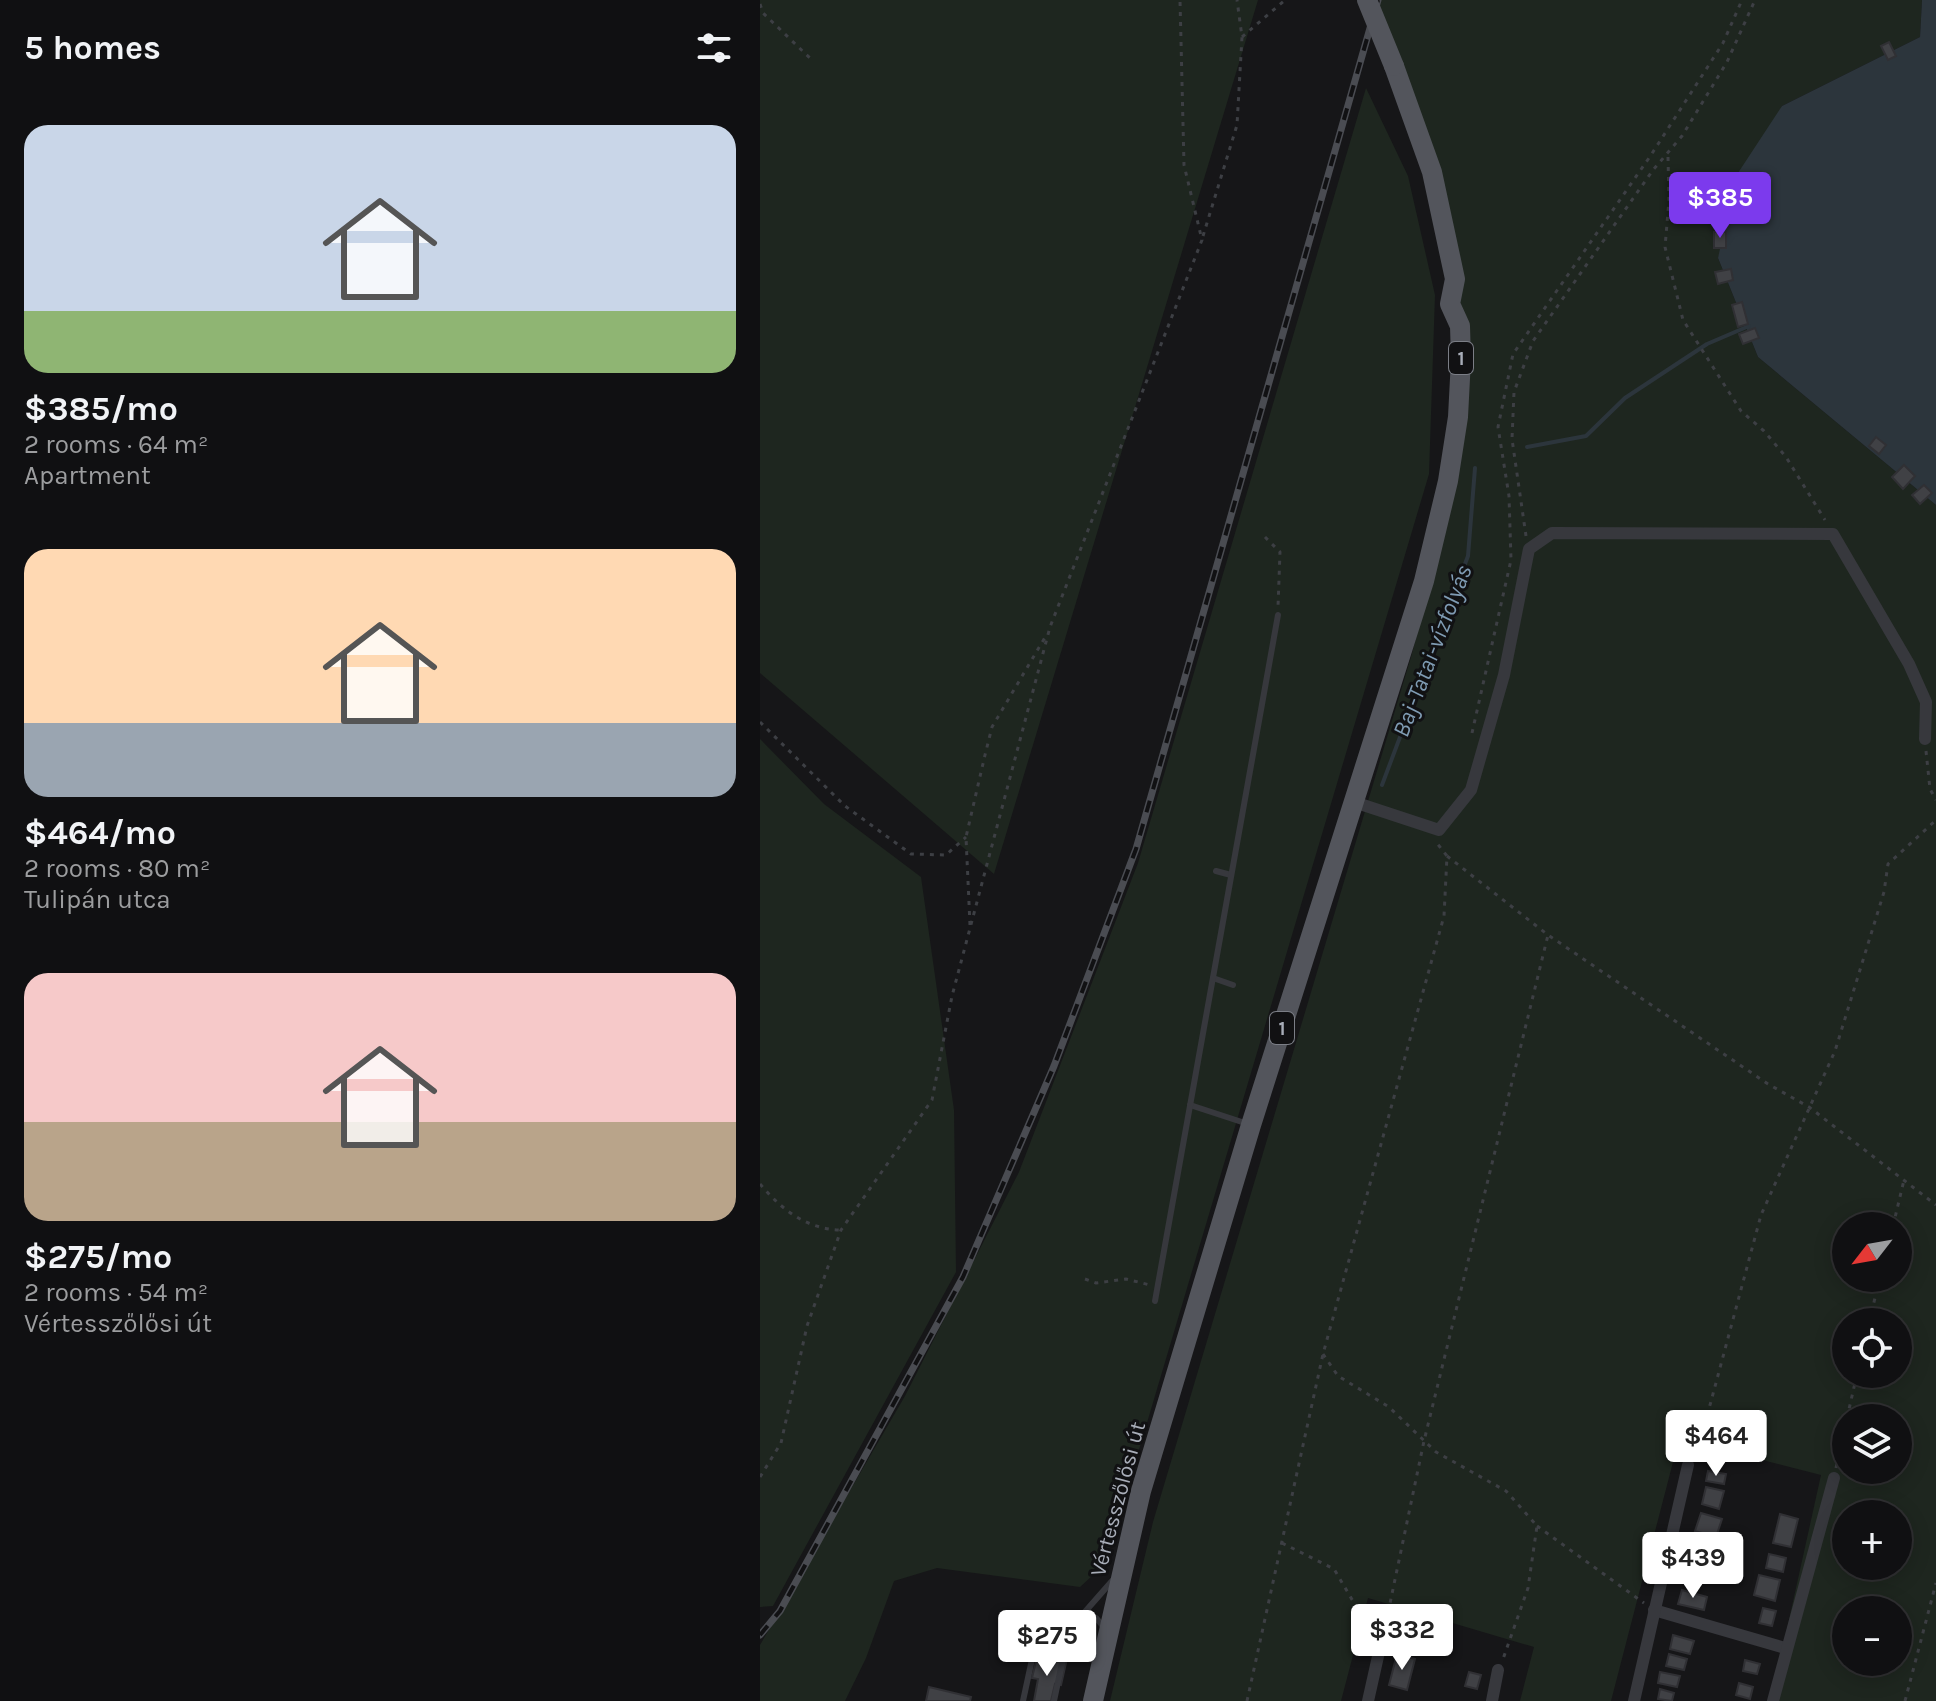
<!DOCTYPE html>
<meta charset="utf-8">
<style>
:root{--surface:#101012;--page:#19191b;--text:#f1f3f6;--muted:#9c9d9f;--line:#303032;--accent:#7c3aed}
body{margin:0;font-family:Karla,sans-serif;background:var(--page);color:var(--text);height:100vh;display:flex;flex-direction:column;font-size:30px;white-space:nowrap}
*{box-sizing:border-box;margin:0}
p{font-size:26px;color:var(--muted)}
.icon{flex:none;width:44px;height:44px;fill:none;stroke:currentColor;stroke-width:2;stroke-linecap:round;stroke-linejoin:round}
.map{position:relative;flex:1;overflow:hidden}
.panel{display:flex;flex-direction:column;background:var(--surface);width:760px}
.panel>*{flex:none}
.needle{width:52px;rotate:239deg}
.fabs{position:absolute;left:1072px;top:1212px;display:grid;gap:16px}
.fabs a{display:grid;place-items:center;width:80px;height:80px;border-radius:50%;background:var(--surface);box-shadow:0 4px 20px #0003,0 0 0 2px var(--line);font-size:40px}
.price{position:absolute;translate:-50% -68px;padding:0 18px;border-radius:8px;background:#fff;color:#222;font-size:26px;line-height:52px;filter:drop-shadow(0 2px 4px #0008)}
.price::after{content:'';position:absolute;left:50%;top:48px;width:24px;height:18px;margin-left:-12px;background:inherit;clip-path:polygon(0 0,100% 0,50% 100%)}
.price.on{background:var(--accent);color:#fff}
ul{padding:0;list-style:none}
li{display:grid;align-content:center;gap:16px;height:424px;padding:0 24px}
li span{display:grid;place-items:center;height:248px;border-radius:24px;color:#555}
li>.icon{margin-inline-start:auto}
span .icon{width:144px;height:144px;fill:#fffc;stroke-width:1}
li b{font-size:34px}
h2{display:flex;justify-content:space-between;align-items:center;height:96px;padding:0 24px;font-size:34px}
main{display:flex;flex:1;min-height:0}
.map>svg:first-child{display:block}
.green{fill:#1e261f;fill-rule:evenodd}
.water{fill:#2c353c}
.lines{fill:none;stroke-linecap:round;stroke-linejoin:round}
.stream{stroke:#2c353c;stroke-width:4}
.building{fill:#404145;stroke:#303034;stroke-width:2}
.path{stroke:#3d3f44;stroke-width:3;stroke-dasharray:4 6;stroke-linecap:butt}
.service{stroke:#37383d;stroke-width:6}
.minor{stroke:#37383d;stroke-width:12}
.primary{stroke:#53555c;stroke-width:20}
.rail-casing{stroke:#4a4c52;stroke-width:7}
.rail{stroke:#111113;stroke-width:4;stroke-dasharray:12;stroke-linecap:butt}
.primary-bridge{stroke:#53555c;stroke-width:20}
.labels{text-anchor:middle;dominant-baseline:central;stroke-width:6;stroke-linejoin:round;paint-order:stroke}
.shield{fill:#111113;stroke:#7b7e86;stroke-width:2}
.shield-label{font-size:20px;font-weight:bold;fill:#a8adb8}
.street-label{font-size:22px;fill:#a8adb8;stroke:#111113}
.water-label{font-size:24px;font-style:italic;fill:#7f9bb3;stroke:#111113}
</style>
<main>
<section class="panel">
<h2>5 homes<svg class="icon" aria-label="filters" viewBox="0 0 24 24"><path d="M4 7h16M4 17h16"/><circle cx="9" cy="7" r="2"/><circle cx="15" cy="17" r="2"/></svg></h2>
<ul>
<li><span style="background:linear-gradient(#c9d6e8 75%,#8fb573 0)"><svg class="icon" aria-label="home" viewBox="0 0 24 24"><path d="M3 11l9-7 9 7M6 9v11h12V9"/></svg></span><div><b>$385/mo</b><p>2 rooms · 64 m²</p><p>Apartment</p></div></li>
<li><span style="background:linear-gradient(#ffd9b3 70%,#9aa5b1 0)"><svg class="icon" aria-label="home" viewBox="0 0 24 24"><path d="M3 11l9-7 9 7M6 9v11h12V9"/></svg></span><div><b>$464/mo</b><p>2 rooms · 80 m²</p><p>Tulipán utca</p></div></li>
<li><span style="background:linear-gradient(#f6c9c9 60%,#b9a48a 0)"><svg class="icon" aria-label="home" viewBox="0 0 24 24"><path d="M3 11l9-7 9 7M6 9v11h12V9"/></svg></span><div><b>$275/mo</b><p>2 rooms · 54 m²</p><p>Vértesszőlősi út</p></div></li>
</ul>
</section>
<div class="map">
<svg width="1176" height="1701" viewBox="0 0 1176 1701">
<rect width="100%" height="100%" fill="#161618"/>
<g class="green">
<path d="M0,0H498L234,874L0,673Z"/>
<path d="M607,0H1162L1160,37L1022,106L958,258L998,357L1176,505V1701H1011L1061,1475L919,1439L851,1701H760L774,1647L608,1598L581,1701H350L393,1522L651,657L697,483L698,417L685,221ZM1086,1226H1138V1278H1086ZM1086,1322H1138V1374H1086ZM1086,1418H1138V1470H1086ZM1086,1514H1138V1566H1086ZM1086,1610H1138V1662H1086Z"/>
<path d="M606,88L648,176L675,295L669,474L345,1564L320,1587L177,1568L134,1581L106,1658L85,1701H0V1645L145,1396L259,1172L378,863Z"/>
<path d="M0,739L64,804L161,877L194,1110L196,1272L13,1606L0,1607Z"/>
</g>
<path class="water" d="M1162,0H1176V505L998,357L958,258L976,176L1022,106L1160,37Z"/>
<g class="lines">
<g class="stream">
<path d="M767,447L826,436L865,398L947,344L989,326"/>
<path d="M622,785L708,556L715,468"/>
</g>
</g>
<g class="building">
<path d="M1129,42L1136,56L1128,60L1121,46Z"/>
<path d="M959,177L976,181L974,191L957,187Z"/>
<rect x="954" y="232" width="12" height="16"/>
<path d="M971,269L973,280L958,284L955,272Z"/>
<path d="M982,302L988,324L978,327L972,305Z"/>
<path d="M995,328L999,338L983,344L979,334Z"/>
<path d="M1116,437L1126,445L1119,454L1109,446Z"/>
<path d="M1144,465L1155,476L1143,489L1132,477Z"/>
<path d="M1164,485L1172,493L1160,504L1152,495Z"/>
<path d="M948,1471L966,1474L964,1484L946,1481Z"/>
<path d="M946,1487L964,1491L959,1509L942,1504Z"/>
<path d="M941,1513L962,1519L956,1537L935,1531Z"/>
<path d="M1020,1514L1038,1519L1031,1547L1013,1543Z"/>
<path d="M934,1540L949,1544L946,1559L930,1555Z"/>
<path d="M1009,1554L1026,1558L1023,1572L1006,1568Z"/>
<path d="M929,1561L947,1565L944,1577L926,1573Z"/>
<path d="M999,1575L1020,1580L1015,1601L994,1595Z"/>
<path d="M922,1590L947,1597L944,1610L918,1604Z"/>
<path d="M1003,1608L1016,1611L1012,1626L999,1623Z"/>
<path d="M913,1635L934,1641L930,1654L910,1649Z"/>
<path d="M637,1654L655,1659L647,1690L629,1685Z"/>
<path d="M909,1654L927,1659L924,1670L906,1666Z"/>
<path d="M277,1657L306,1663L301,1685L295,1684L291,1701H274L278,1679L272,1678Z"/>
<path d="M985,1660L1000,1664L997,1674L983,1671Z"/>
<path d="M709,1672L721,1675L717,1689L705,1686Z"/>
<path d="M900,1672L920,1676L917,1687L898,1683Z"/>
<path d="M979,1683L993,1687L990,1699L976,1695Z"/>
<path d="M169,1687L211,1697L210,1701H166Z"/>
<path d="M900,1689L914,1693L912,1701L898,1699Z"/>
</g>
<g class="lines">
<g class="path">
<path d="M0,4L3,13L53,61"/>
<path d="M482,37L525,0"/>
<path d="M908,157L909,200L905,247L923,320L981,411L1004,431L1026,457L1065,520"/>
<path d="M443,236L477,125L482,37L477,0"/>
<path d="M766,536L752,439L754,392L773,341L893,170L922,136L967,62L995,0"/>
<path d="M505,537L520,552L518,607"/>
<path d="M0,722L85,806L151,854L186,855L206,837"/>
<path d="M712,733L751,560L749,496L738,427L753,354L891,155L963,43L982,0"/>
<path d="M1166,751L1170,789L1176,800"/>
<path d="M687,856L788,935L1008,1084L1049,1107L1176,1205"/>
<path d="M210,925L206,837L225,755L232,727L287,634"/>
<path d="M0,1184C21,1209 46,1229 80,1230"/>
<path d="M1133,1226L1144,1180"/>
<path d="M325,1279L336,1283L366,1279L390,1285"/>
<path d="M1109,1322L1120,1278"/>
<path d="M563,1354L578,1376L629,1407L676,1452L746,1491L777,1526L768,1588L743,1659"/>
<path d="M1087,1418L1097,1374"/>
<path d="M933,1453L946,1420L1001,1215L1075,1051L1124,892L1128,864L1176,820"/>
<path d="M1076,1468L1086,1425"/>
<path d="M0,1477L21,1443L47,1326L81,1230L172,1100L192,996L290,627L442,240L424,165L420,0"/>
<path d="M777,1526L884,1603"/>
<path d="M522,1543L574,1569L613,1635"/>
<path d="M624,1632L664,1441L788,935"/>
<path d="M487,1701L563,1354L684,916L687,856L676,842"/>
<path d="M1145,1701L1176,1583"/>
</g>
<g class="service">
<path d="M456,871L471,875"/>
<path d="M453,978L473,985"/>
<path d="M430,1105L488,1124"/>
<path d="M395,1301L518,615"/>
<path d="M319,1621L336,1618L343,1626"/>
<path d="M263,1701L274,1650L309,1630"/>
<path d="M294,1701L309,1630L352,1581"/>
</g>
<g class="minor">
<path d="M594,802L679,830L711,790L744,675L769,549L792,533L1073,534L1149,664L1166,702L1165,739"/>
<path d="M894,1610L1025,1648"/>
<path d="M608,1701L621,1643"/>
<path d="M732,1701L738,1670"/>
<path d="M874,1701L928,1465"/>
<path d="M1013,1701L1074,1478"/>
</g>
<path class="primary" d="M333,1701L381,1491L491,1125L664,581L688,481L698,417L701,359L700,326L690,304L695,279L672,172L634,66"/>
<defs>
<path id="rail" d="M0,1635L20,1611L203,1277L294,1066L376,849L618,0"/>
</defs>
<use href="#rail" class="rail-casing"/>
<use href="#rail" class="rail"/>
<path class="primary-bridge" d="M607,0L634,66"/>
</g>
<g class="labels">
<g class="shield">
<rect x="689" y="342" width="24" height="32" rx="6"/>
<rect x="510" y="1012" width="24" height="32" rx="6"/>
</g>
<g class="shield-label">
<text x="701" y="358">1</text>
<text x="522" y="1028">1</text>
</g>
<g class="street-label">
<text transform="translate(358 1499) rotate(-75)">Vértesszőlősi út</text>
</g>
<g class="water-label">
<text transform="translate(672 651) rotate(-69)">Baj-Tatai-vízfolyás</text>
</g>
</g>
</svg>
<div class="fabs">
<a><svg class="needle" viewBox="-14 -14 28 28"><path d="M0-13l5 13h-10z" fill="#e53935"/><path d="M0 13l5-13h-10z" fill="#9c9d9f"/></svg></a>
<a><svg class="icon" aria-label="locate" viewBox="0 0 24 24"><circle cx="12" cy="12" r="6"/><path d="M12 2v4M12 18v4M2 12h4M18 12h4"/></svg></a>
<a><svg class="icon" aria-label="layers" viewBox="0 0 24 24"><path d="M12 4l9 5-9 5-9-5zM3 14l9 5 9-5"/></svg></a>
<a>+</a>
<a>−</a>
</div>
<b class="price on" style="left:960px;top:240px">$385</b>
<b class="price" style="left:956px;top:1478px">$464</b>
<b class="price" style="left:933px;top:1600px">$439</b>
<b class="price" style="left:642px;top:1672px">$332</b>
<b class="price" style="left:287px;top:1678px">$275</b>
</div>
</main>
